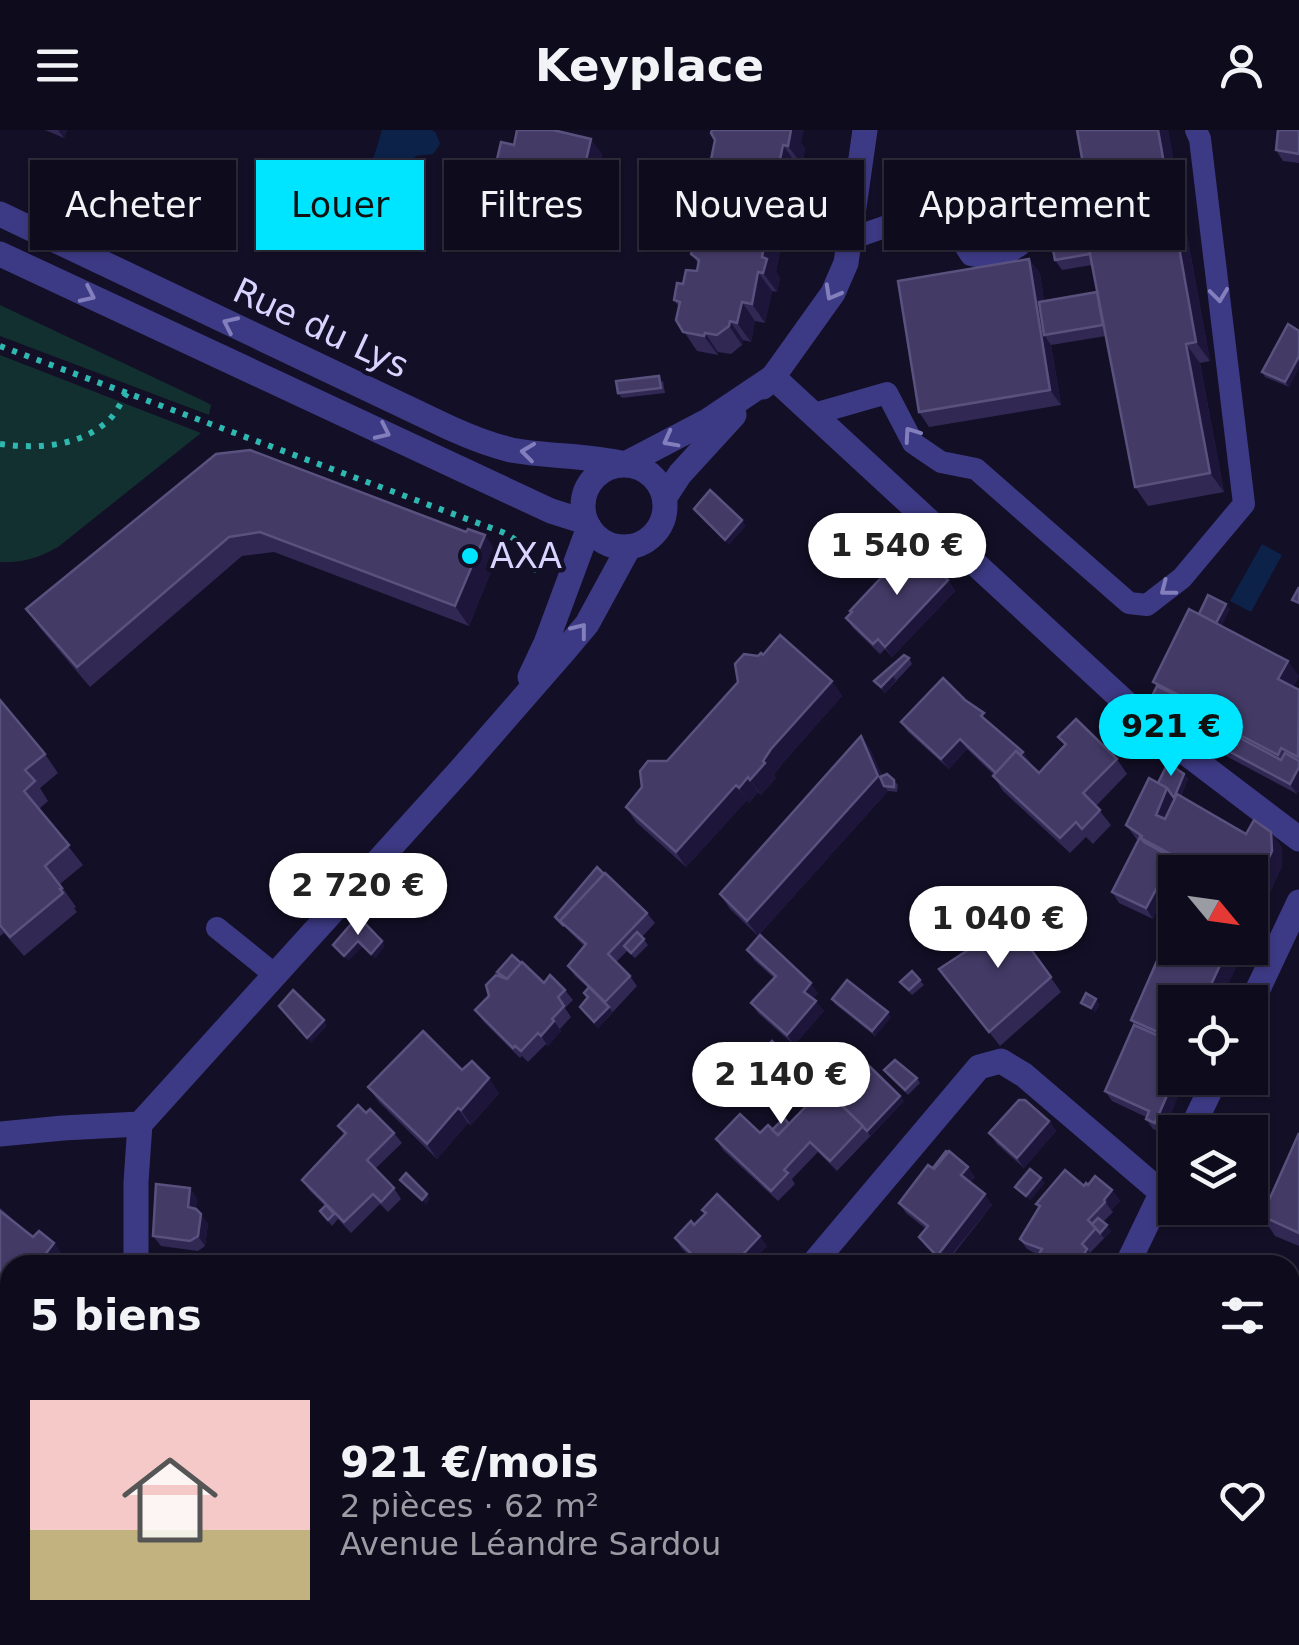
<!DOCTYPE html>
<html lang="fr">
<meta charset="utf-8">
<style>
:root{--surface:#0e0b1c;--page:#171425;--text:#f1f3f6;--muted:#9b9ba3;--line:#2e2b3b;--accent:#00e5ff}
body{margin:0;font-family:"DejaVu Sans",sans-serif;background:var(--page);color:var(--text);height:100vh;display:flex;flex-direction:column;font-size:38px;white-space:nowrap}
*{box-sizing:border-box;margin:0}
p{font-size:32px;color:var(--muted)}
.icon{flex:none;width:55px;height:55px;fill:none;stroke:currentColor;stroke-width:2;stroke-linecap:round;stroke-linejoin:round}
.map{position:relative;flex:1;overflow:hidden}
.side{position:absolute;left:0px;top:1125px;width:1300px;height:390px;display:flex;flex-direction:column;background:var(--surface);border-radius:30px 30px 0 0;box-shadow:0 2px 8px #0004,0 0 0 2px var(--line)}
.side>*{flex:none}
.guide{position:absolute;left:30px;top:30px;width:1240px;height:90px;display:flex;gap:20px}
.needle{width:65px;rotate:119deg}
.tools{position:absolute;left:1158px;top:725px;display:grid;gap:20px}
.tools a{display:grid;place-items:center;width:110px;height:110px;border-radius:0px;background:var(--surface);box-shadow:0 2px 8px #0004,0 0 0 2px var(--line);font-size:50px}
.price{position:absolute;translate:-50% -85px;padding:0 22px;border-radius:35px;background:#fff;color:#222;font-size:32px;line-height:65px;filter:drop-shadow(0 2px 5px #0008)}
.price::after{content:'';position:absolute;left:50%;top:60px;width:30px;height:22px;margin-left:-15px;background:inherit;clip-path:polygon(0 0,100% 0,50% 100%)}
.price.on{background:var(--accent);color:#111}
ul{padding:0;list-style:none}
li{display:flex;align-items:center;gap:30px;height:250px;padding:0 30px}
li span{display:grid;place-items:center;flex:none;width:280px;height:200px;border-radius:0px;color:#555}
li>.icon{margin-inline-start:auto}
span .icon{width:120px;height:120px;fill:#fffc;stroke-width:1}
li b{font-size:42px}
h2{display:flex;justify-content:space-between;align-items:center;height:120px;padding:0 30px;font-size:42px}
.pill{padding:0 35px;border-radius:0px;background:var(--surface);box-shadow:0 2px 8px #0004,0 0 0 2px var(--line);font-size:35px;line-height:90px}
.pill.on{background:var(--accent);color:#111}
header{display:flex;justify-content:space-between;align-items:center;height:130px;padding:0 30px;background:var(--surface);font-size:45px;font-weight:700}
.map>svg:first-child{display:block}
.green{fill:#12302f}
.water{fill:#0c2248}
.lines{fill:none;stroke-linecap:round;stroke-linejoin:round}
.path{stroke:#2fb8b0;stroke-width:6;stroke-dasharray:5 8;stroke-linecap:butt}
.lane{stroke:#3d3a85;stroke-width:22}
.street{stroke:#3d3a85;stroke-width:25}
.wall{fill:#312854}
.shaded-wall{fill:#1d163a}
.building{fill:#433a66;stroke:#5a527e;stroke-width:2.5}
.oneway{stroke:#837fbc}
.poi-dot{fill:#00e5ff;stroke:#130f26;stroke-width:4}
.labels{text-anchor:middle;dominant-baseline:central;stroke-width:9;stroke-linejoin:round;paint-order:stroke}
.street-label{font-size:35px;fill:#d9d4ff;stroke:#130f26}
.poi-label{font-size:35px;fill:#d9d4ff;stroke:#130f26;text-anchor:start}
</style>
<header><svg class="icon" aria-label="menu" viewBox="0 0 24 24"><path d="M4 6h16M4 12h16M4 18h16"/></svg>Keyplace<svg class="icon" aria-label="person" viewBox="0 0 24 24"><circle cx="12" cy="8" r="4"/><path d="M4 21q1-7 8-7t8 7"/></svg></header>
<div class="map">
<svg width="1299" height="1515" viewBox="0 0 1299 1515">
<rect width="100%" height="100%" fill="#130f26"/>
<g class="green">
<path d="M0,175L206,272L211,275L209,285L0,206Z"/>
<path d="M0,225L201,303L58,417C39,428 22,433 0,432Z"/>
</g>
<g class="water">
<path d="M382,0H432L436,3L440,14L433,24L416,26L412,31V42L417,46C413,57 404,99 386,90C378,86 377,76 377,68L363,63Z"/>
<path d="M1262,414L1282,425L1251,482L1230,471Z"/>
</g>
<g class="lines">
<g class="path">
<path d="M0,216L502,402C522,411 531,425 538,445"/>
<path d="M0,314C37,319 80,317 109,290C116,283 121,272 127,263"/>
</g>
<g class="lane">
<path d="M850,109L896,93L956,102L971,125L997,130L1020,115L1025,88L1010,65L984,60L961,75L956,102"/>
<path d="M814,284L887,263L913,313L941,332L976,339L1129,473L1147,475L1182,448L1244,374L1200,9L1196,0"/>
<path d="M217,798L274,844"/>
</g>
<g class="street">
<path d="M0,84L450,298C470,307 490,315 511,320C549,327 587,325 625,334L709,290L773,247"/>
<path d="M0,124L551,381L586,392"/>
<path d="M773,247L1153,598L1299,709"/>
<path d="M763,257L773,247L833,163L846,133L865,0"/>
<circle cx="624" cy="376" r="41"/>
<path d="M665,367L680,344L734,285"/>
<path d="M530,547L546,513L589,397"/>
<path d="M1250,876L1299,772"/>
<path d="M1190,1002L1216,948"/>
<path d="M0,1004L63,998L140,994"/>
<path d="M136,1135V1052L140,994L464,636L565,520L587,494L629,417"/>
<path d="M812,1135L979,937L1001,931L1024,945L1162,1063"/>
<path d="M1127,1135L1175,1035"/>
<path d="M218,1505L221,1515"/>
</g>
</g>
<g class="wall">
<path d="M45,0H67L64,8Z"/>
<path d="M1077,0H1168L1210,231L1200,233L1224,362L1148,376L1135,357L1106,206L1051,215L1061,275L929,297L919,282L1029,129L1040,144L1044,171L1097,162L1092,135L1062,140L1055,130L1092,81Z"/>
<path d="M1299,0V33L1283,31L1276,20Z"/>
<path d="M715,10L801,13L805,19L802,35H797L784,91L790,98L786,116L781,115L776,142L780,148L777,162L772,161L765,193L755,191L751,212L743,210L742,215L731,224L718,222V225L697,221L676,190L679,177L674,170L683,154L697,141L698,134L685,111L695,82L705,59Z"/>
<path d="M514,15L602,24L596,50L591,49L588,63L605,71L603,83L585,80L578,121L506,106L496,91L499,78L489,64Z"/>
<path d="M1299,201V237L1289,257L1265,247L1262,242Z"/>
<path d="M663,251L665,263L622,268L618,263Z"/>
<path d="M216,324L498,424L469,496L274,422L242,426L90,557L40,498L26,479Z"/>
<path d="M948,450L955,461L892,527L885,519L880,524L853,498L846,488Z"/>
<path d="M1230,479L1221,496L1299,546L1293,557L1299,560V661L1297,664L1226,626L1159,576L1152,566L1157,556L1153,552L1199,484Z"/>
<path d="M909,528L912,534L885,563L874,551Z"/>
<path d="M832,551L842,566L782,634L774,645L776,648L761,665L758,662L749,673L747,670L686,737L636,692L626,677L667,631Z"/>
<path d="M0,570L45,624L58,643L40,658L48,671L39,679L83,735L60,754L76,777L74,778L77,782L24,826L4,803L0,806Z"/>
<path d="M901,592L990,594L1023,622L1030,632L1029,634L1039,643L1064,615L1058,607L1117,629L1127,644L1096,676L1111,695L1093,714L1086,707L1070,723L1003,661L993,646L994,645L967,619L949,639L908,602Z"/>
<path d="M861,606L871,621L882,646L894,650L898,655L897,662L888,661L758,806L730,779L720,764Z"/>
<path d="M1184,644L1188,649L1181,666L1246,704L1282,717V736L1260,784L1250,779V742H1187L1180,738L1178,742H1175L1153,789L1119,773L1112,762L1138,711L1126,695L1158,653Z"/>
<path d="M647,783L655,793L642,807L648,815L635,828L627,821L616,832L630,846L637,856L598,898L580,877L588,868L584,863L588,858L575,846L568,836L584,816L555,787Z"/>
<path d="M1037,787L1048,802L1030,818L1061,862L1000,916L939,839Z"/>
<path d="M1245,819L1175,872V948L1163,1003L1153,999L1146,989V987L1112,971L1105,961L1134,895L1131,890Z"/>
<path d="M747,820L818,863L813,869L824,881L794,915L758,883L751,873L774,848L754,830Z"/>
<path d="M912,841L924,855L912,865L900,852Z"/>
<path d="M497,842L544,853L565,860L573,870L565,878L571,887L560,899L561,901L548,916L546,914L528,932L522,926L520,928L483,891L475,880L489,866L499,846Z"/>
<path d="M832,869L891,887L875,906L835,874Z"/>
<path d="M784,922L788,927L772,944L756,927Z"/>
<path d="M462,939L499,963L471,995L468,993L437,1029L379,972L368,957Z"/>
<path d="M884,940L917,948L920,953L908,965Z"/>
<path d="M849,949L904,971L837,1041L818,1022L792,1049L795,1054L778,1071L723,1020L716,1009L760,1003L789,994Z"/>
<path d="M366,983L394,1003L402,1013L375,1039L394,1058L401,1069L388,1082L380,1074L351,1103L338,1089L332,1096L320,1081L325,1076L309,1060L302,1050L344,1005L338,996Z"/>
<path d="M1049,991L1056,1001L1024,1038L997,1014L989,1003Z"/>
<path d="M1299,1003V1116L1275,1106L1262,1086Z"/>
<path d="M933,1038L975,1047L970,1053L992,1075L945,1135L926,1117L919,1107L926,1099L906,1083L899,1073Z"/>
<path d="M1088,1055L1112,1060L1120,1071L1111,1080L1113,1082L1103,1092L1111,1101L1090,1123L1094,1129L1091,1135H1032L1038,1125L1027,1119L1020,1109L1039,1078L1036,1074Z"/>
<path d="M197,1068L196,1079L208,1094L205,1116L198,1121L161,1116L153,1106Z"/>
<path d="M0,1078L33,1107L54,1113L67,1133L65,1135H10V1260L0,1273Z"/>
<path d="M702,1080L767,1116L750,1135H699L682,1119L675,1108L694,1095L705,1084Z"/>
<path d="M1290,1244L1299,1247V1432L1290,1429Z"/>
<path d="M0,1323L2,1326L10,1325V1362L3,1363L6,1385H0Z"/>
<path d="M6,1459L10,1464V1505H116L117,1515H0Z"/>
</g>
<g class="shaded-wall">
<path d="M58,0H67L64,8Z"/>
<path d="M788,0H804L801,13L805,19L802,35L788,16Z"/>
<path d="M1158,0H1168L1210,231L1196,212Z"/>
<path d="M591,9L602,24L596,50L585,35Z"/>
<path d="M783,15L797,35L784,91L790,98L786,116L773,96L770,78Z"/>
<path d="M580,34L591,49L586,75L581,74L585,80L578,121L568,106Z"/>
<path d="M602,66L605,71L603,83L599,78Z"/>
<path d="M768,95L781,115L776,142L780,148L777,162L763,143L762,127Z"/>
<path d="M1029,129L1040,144L1049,204L1044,205L1051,215L1061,275L1050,260Z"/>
<path d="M758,142L772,161L765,193L752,174Z"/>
<path d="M742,172L755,191L751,212L737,193Z"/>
<path d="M730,191L743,210L742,215L729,196Z"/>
<path d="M705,203L718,222V225L704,206Z"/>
<path d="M1186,214L1200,233L1224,362L1210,343Z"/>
<path d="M1298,226L1299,237L1289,257L1285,252Z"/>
<path d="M742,390L746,396L729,415L725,410Z"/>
<path d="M485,405L498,424L469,496L455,476Z"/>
<path d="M948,450L955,461L892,527L885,517Z"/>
<path d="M1226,474L1230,479L1218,504L1214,498Z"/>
<path d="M1288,531L1299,546L1289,564L1278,549Z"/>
<path d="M892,545L896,550L885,563L881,557Z"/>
<path d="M832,551L842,566L782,634L774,645L776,648L761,665L750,650L771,619Z"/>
<path d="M861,606L871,621L886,656H884L888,661L758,806L747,791Z"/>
<path d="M960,609L967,619L949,639L941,629Z"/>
<path d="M1023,622L1030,632L1007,657L1000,647Z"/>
<path d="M1299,637V661L1297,664L1290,654Z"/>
<path d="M1184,644L1188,649L1166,700L1156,685L1167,658Z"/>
<path d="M748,647L758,662L749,673L739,658Z"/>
<path d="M736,655L747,670L686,737L676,722Z"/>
<path d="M1271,702L1282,717V736L1260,784L1250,770V768Z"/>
<path d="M1173,728L1180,738L1178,742H1175V747L1153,789L1146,778Z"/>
<path d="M1207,735L1213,742L1202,741Z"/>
<path d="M358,811L362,817L348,831L344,826Z"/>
<path d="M382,811L385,816L375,829L371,824Z"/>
<path d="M1228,818H1244L1245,819L1220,872H1203Z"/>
<path d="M811,853L818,863L811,872L804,862Z"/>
<path d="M1096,869L1100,875L1095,883L1091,878Z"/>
<path d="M816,871L824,881L794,915L787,905Z"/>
<path d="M609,877L612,882L598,898L594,892Z"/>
<path d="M888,882L891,887L875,906L872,901Z"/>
<path d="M324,890L327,896L311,913L307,908Z"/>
<path d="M554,891L561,901L548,916L541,906Z"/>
<path d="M489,948L499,963L471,995L461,980Z"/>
<path d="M1175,948H1186L1163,1003L1155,993Z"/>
<path d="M900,966L904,971L870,1006L867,1001Z"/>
<path d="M458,978L468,993L437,1029L427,1014Z"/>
<path d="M1049,991L1056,1001L1024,1038L1017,1028Z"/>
<path d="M968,1037L975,1047L968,1056L961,1045Z"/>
<path d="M1041,1048L1045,1053L1030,1071L1026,1066Z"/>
<path d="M190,1058L197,1068L195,1087L188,1077Z"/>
<path d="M1112,1060L1120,1071L1111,1080L1104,1070Z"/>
<path d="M427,1064L430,1069L426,1075L422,1070Z"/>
<path d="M985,1064L992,1075L943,1135L937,1126Z"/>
<path d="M201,1084L208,1094L205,1116L198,1106Z"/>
<path d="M1107,1095L1111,1101L1104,1108L1100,1103Z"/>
<path d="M760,1106L767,1116L750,1135H733Z"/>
<path d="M54,1113L67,1133L65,1135H37Z"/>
<path d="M1087,1119L1094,1129L1091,1135H1078Z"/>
<path d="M0,1243L10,1258V1260L0,1273Z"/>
<path d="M0,1323L6,1331L7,1357L3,1352Z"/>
<path d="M0,1358L3,1363L6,1385L0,1376Z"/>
<path d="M1299,1409V1429L1294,1422Z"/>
<path d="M110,1505H116L117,1515Z"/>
<path d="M509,1505H517L519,1515H510Z"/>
</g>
<g class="building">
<path d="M517,0H553L591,9L585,35L580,34L568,106L496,91L501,66L489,64L501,12L514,15Z"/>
<path d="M712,0H791L788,16L783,15L770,78L776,79L773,96L768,95L762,127L767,129L763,143L758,142L752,174L742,172L737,193L730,191L729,196L717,205L705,203L704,206L683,202L676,190L680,172L674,170L677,153L683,154L686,140L697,141L699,130L691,124L694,112L685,111L691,81L695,82L698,68L705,59L715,10L711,3Z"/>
<path d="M1077,0H1158L1196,212L1186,214L1210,343L1135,357L1088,114L1097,112Z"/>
<path d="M1278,0H1299V24L1276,20Z"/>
<path d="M583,62L602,66L599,78L581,74Z"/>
<path d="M1092,81L1097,112L1088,114L1090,124L1055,130L1047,89Z"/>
<path d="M1029,129L1050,260L919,282L898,151Z"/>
<path d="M1097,162L1103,195L1044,205L1039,172Z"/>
<path d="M1288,194L1299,201V226L1285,252L1262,242Z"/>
<path d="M659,246L661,258L618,263L616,251Z"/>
<path d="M250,320L466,402L468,399L485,405L455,476L260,402L229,407L77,537L26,479L216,324Z"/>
<path d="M710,360L742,390L725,410L694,379Z"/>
<path d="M911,416L948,450L885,517L878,509L873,514L846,488L852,482L850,481Z"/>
<path d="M1299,457V473L1292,470Z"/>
<path d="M1208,465L1226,474L1216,493L1199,484Z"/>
<path d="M1189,479L1288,531L1278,549L1299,560L1298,627L1281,618L1278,625L1223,596L1227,589L1153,552Z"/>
<path d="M780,505L832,551L771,619L763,631L765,633L750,650L748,647L739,658L736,655L676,722L626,677L642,657L640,641L648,631H667L738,552L735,534L744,524L758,526L761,523L763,525Z"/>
<path d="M904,525L909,528L881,557L874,551Z"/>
<path d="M943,548L965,570L984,583L981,586L1023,622L1020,625L1016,621L996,643L960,609L941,629L901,592Z"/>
<path d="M1157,556L1226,591L1223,596L1227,601L1281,630L1285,623L1299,631V637L1290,654L1219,616L1152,566Z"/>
<path d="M0,570L45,624L25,640L35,651L24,661L69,715L45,736L62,758L60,759L63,763L10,807L0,795Z"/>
<path d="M1076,589L1117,629L1083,663L1100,680L1082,699L1076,692L1060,708L993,646L1016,621L1039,643L1066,614L1058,607Z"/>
<path d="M861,606L878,646L747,791L720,764Z"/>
<path d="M1168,633L1184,644L1174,668L1167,658L1158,653Z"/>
<path d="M887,644L894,650V657L884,656L880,647Z"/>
<path d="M1149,648L1167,658L1156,685L1165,689L1177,664L1246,704L1254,690L1271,702L1272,721L1250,768V742H1213L1215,738L1207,735L1202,741L1200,740L1141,708L1142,706L1126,695Z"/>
<path d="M1140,707L1144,712L1173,728L1146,778L1112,762Z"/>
<path d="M597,737L604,744L560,791L564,796L555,787Z"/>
<path d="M605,743L647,783L608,824L630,846L605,872L568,836L586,814L560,791Z"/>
<path d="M1025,772L1037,787L1015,806L1024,816L1027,814L1051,847L989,902L939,839L971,818Z"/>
<path d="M358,786L382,811L371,824L358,811L344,826L333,815Z"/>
<path d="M1175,790V818H1228L1203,872H1175V910L1131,890Z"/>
<path d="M637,802L644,809L631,823L624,816Z"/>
<path d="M760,805L811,853L804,862L816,871L787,905L751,873L776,846L747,820Z"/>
<path d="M512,825L521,833L507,849L497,842Z"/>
<path d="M522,832L544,853L550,845L565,860L558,867L564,876L552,889L554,891L541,906L538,903L521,921L515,916L513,918L475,880L489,866L486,855L496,845L507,849Z"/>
<path d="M912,841L920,850L909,860L900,852Z"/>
<path d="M847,850L888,882L872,901L832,869Z"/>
<path d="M589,857L609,877L594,892L580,877L588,867L584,863Z"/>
<path d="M293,860L324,890L307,908L279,876Z"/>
<path d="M1086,863L1096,869L1091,878L1081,873Z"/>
<path d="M1134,895L1175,913V947L1155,993L1146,989L1149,981L1105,961Z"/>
<path d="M423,901L462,940L472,931L489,948L461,980L458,978L427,1014L368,957Z"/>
<path d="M772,911L784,922L768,938L756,927Z"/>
<path d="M895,930L917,948L905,960L884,940Z"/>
<path d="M864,931L900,966L867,1001L824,958H821L839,939L849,949Z"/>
<path d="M824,958L863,996L830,1031L810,1012L784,1040L788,1043L771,1061L716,1009L740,984L760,1003L768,995L778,1005Z"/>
<path d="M1019,970H1025L1049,991L1017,1028L989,1003Z"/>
<path d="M358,975L366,983L370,979L394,1003L367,1030L394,1058L381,1072L373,1064L344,1092L302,1050L346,1003L338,996Z"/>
<path d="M784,988L789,994L778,1005L772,1000Z"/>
<path d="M1299,1003V1103L1262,1086Z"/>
<path d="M946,1021L948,1022L934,1039L933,1038Z"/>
<path d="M949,1021L968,1037L961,1045L985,1064L937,1126L919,1107L928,1096L899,1073L928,1035L934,1039Z"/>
<path d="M1030,1039L1041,1048L1026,1066L1015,1057Z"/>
<path d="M1065,1040L1084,1056L1086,1053L1088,1055L1095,1046L1112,1060L1104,1070L1105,1072L1088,1090L1096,1098L1082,1114L1087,1119L1078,1135H1032L1042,1119L1025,1113L1020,1109L1040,1076L1036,1074Z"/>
<path d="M406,1043L427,1064L422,1070L400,1050Z"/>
<path d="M156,1054L190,1058L188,1077L196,1079L201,1084L198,1106L190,1111L153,1106Z"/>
<path d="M717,1064L760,1106L733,1135H703L675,1108L691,1091L694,1095L706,1083L702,1080Z"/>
<path d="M326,1075L334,1084L328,1090L320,1081Z"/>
<path d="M0,1081L33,1107L39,1101L54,1113L37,1135H10V1242L6,1246L0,1242Z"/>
<path d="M1098,1088L1107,1095L1100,1103L1092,1094Z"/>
<path d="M1197,1126L1218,1135H1194Z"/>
<path d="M1290,1244L1299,1247V1294L1290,1291Z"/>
<path d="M1290,1291L1299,1294V1330L1290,1327Z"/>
<path d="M10,1325V1356L7,1357L2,1326Z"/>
<path d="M1290,1327L1299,1330V1370L1290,1368Z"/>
<path d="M0,1329L3,1352H0Z"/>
<path d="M1290,1380L1299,1383V1409L1294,1422L1290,1421Z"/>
<path d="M6,1459L10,1482V1505H14L15,1515H0V1460Z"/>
<path d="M16,1505L37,1506L38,1515H18Z"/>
<path d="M37,1505H110L38,1515Z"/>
<path d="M351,1505H509L510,1515H351H352Z"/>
<path d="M912,1510L940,1515H912Z"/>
</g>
<defs><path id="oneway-chevron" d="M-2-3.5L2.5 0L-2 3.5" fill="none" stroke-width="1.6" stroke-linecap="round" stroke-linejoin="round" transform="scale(2.5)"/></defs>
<g class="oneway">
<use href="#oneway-chevron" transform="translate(832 163) rotate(119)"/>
<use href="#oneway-chevron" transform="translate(88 165) rotate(25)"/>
<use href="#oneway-chevron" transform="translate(1219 165) rotate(83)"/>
<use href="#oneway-chevron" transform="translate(230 194) rotate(-155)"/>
<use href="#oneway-chevron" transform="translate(383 302) rotate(25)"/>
<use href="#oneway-chevron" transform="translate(911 304) rotate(-125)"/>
<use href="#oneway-chevron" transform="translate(670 310) rotate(152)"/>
<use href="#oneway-chevron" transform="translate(528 322) rotate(-173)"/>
<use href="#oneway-chevron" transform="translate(1167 459) rotate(142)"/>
<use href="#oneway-chevron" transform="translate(580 500) rotate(-52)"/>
</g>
<circle class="poi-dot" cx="470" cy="426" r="10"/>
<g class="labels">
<g class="street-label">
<text transform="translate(321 198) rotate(25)">Rue du Lys</text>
</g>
<g class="poi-label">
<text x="490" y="426">AXA</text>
</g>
</g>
</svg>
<div class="tools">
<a><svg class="needle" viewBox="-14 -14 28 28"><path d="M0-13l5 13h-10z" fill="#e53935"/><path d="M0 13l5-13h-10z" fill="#9b9ba3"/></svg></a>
<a><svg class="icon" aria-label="locate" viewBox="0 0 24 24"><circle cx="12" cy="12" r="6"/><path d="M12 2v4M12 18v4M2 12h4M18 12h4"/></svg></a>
<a><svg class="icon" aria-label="layers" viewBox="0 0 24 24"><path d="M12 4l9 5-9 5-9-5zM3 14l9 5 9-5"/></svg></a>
</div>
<b class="price" style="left:897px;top:468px">1 540 €</b>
<b class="price on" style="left:1171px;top:649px">921 €</b>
<b class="price" style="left:358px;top:808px">2 720 €</b>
<b class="price" style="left:998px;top:841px">1 040 €</b>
<b class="price" style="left:781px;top:997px">2 140 €</b>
<div class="guide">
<a class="pill">Acheter</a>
<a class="pill on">Louer</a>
<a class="pill">Filtres</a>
<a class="pill">Nouveau</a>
<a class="pill">Appartement</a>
</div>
<section class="side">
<h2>5 biens<svg class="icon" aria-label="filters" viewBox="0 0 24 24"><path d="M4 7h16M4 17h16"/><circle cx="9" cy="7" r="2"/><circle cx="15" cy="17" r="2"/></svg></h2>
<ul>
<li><span style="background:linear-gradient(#f6c9c9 65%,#c2b280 0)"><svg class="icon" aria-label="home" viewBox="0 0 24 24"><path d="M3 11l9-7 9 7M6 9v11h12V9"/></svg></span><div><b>921 €/mois</b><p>2 pièces · 62 m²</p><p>Avenue Léandre Sardou</p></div><svg class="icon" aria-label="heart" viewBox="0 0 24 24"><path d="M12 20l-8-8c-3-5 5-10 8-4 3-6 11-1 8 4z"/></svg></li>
</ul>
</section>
</div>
